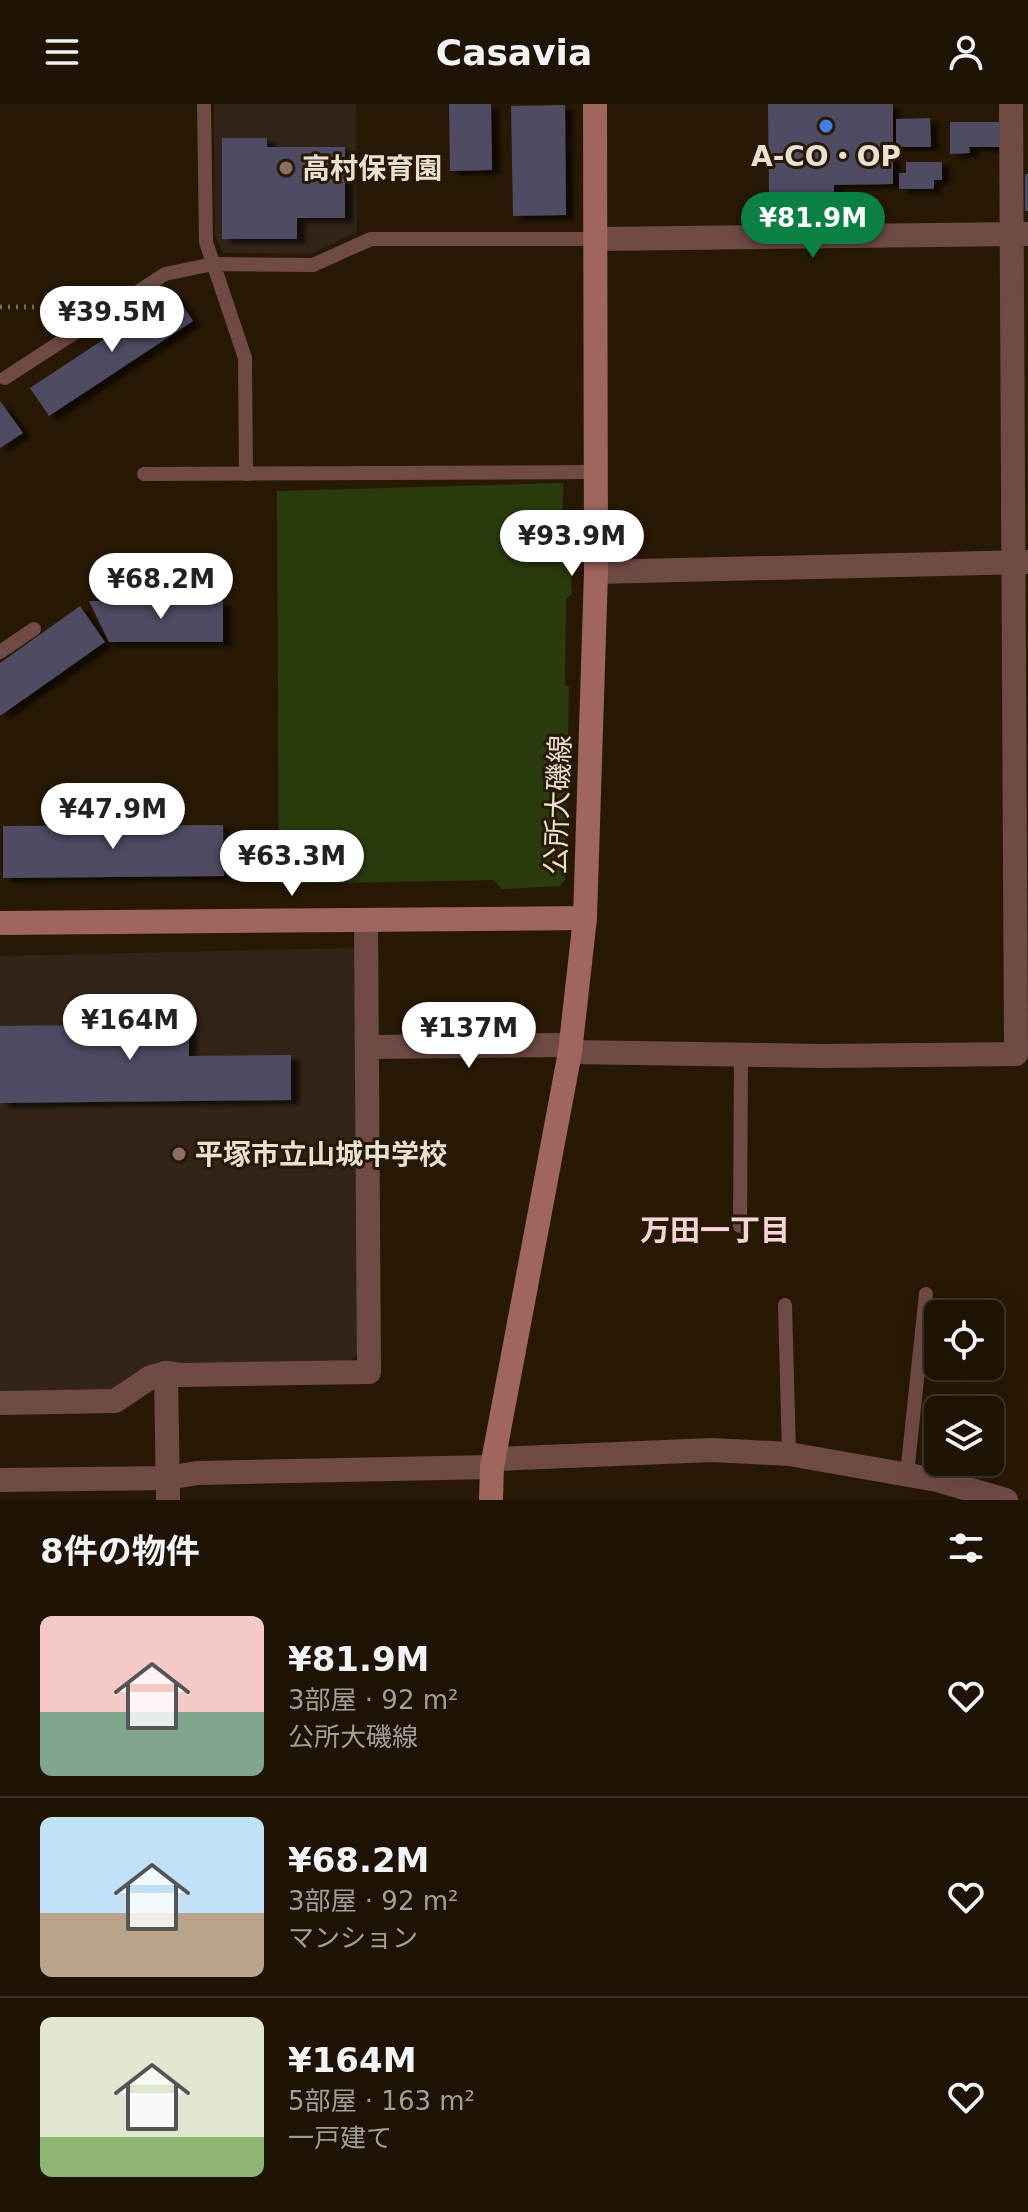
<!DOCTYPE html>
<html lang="ja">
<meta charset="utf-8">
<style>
:root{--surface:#1e1304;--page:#2b2013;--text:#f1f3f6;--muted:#a19e9a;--line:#3c3226;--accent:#0b8043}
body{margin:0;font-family:"DejaVu Sans","Noto Sans JP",sans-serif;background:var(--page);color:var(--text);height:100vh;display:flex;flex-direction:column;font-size:30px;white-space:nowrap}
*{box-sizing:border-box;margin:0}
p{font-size:26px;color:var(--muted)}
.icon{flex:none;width:44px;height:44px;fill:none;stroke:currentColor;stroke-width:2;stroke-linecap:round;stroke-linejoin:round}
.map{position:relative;height:1396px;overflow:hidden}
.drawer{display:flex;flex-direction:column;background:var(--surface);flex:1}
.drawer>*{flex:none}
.controls{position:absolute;left:924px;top:1196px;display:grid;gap:16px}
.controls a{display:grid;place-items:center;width:80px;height:80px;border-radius:12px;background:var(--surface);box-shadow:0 8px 32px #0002,0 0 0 2px var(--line);font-size:40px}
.price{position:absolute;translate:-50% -68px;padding:0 18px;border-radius:28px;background:#fff;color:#222;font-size:26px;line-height:52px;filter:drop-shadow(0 2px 4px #0008)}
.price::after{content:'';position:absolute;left:50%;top:48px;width:24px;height:18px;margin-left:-12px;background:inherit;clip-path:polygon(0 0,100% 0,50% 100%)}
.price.current{background:var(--accent);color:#fff}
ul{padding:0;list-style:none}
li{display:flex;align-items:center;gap:24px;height:200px;padding:0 40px}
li+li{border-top:2px solid var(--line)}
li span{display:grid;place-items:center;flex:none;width:224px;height:160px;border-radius:12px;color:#555}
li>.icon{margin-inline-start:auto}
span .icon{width:96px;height:96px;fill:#fffc;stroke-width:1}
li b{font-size:34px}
h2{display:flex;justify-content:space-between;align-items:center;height:96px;padding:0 40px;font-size:34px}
header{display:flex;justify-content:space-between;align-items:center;height:104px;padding:0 40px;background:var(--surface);font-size:36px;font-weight:600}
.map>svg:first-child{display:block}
.education{fill:#322418}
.green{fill:#2a3c0e}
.building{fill:#504b64;filter:url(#shadow)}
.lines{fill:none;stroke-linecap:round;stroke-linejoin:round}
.path{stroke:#756857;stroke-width:5;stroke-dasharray:2 6;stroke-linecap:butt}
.lane{stroke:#704b46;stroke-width:14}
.street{stroke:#704b46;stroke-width:24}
.secondary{stroke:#a0655d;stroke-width:24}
.shop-dot{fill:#3f7fe0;stroke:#281905;stroke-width:3}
.education-dot{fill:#8d6e63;stroke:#281905;stroke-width:3}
.labels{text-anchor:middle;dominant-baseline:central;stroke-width:6;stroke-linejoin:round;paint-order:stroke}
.poi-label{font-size:28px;font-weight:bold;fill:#e9dfd2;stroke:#281905;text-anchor:start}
.street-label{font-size:28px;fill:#e9dfd2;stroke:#281905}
.neighbourhood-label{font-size:30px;font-weight:bold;fill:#f6d3d6;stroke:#281905}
</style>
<header><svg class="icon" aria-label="menu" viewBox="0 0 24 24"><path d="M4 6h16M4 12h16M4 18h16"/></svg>Casavia<svg class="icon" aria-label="person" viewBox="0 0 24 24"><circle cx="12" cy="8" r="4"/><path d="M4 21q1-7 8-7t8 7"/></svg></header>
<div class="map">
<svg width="1028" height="1396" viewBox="0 0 1028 1396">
<defs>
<filter id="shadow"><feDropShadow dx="8" dy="4.5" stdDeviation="2" flood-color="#0009"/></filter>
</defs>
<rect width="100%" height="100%" fill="#281905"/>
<g class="education">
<path d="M214,0H356L357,128L311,150L223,149L215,132Z"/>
<path d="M358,844L359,1248L347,1260L114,1288L0,1290V852Z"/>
</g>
<path class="green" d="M563,379L562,451L570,453L572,490L566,495L565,581L569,583L565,776L560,782L502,785L493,776L279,780L277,387Z"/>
<g class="building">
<path d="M449,0H491L492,66L450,67Z"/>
<path d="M768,0H893V80L834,81V89L769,90Z"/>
<path d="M565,1L566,111L513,112L511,2Z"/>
<path d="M930,14L931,43H896V15Z"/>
<path d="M950,18H999L1000,43H969L970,49L950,50Z"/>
<path d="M222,34H267V43H345V114H297V135H222Z"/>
<path d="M906,58H942V76H934V85H899V69H906Z"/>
<rect x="1025" y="70" width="3" height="37"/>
<path d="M174,189L193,217L49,312L30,284Z"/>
<path d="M0,297L23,329L0,344Z"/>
<path d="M89,497H223V538H109Z"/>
<path d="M80,502L105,538L0,612V559Z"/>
<path d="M223,721L224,772L3,774V722Z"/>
<path d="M131,898L132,903L189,902V952L291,951V996L0,999V922L73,921L74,905H109V899Z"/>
</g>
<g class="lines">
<path class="path" d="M0,203H79"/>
<g class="lane">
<path d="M204,0L206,138L245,254L246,370"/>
<path d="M5,274L165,170L213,160L313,161L371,135H597"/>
<path d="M144,370L595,368"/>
<path d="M0,548L34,525"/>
<path d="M740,1122L741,950"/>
<path d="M785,1201L789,1350"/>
<path d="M907,1370L926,1190"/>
</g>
<g class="street">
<path d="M597,135L1027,130"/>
<path d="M596,468L1028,458"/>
<path d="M367,943L571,941"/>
<path d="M570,948L821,952L1016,950L1011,0"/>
<path d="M166,1269L168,1396"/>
<path d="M0,1299L115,1297L151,1273L166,1269L181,1271L369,1268L366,817"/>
<path d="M495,1355L712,1346L789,1350L937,1376L1006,1396"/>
<path d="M0,1376L168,1374L197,1369L492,1363"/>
</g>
<g class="secondary">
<path d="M0,819L585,814"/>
<path d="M491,1396L492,1363L570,948L585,814L596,468L595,0"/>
</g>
</g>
<circle class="shop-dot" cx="826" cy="22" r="8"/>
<g class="education-dot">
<circle cx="286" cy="64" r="8"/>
<circle cx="179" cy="1050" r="8"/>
</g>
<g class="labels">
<g class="poi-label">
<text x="826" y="52" text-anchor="middle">A-CO・OP</text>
<text x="302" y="64">高村保育園</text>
<text x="195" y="1050">平塚市立山城中学校</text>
</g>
<g class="street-label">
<text transform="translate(558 701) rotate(-88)">公所大磯線</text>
</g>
<g class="neighbourhood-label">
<text x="715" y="1126">万田一丁目</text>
</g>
</g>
</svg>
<div class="controls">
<a><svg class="icon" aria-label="locate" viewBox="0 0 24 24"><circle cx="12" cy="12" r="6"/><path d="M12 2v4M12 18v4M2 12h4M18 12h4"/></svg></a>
<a><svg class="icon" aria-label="layers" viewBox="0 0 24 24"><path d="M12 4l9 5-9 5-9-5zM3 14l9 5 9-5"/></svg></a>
</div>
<b class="price current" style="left:813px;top:156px">¥81.9M</b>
<b class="price" style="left:112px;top:250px">¥39.5M</b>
<b class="price" style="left:572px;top:474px">¥93.9M</b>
<b class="price" style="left:161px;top:517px">¥68.2M</b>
<b class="price" style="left:113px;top:747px">¥47.9M</b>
<b class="price" style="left:292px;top:794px">¥63.3M</b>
<b class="price" style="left:130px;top:958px">¥164M</b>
<b class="price" style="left:469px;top:966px">¥137M</b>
</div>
<section class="drawer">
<h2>8件の物件<svg class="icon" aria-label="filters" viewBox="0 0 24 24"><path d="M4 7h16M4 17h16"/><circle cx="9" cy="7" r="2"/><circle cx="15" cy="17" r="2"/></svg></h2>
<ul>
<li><span style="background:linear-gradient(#f6c9c9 60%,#7fa58c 0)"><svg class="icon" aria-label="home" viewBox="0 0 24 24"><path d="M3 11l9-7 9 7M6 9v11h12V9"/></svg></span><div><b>¥81.9M</b><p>3部屋 · 92 m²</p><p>公所大磯線</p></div><svg class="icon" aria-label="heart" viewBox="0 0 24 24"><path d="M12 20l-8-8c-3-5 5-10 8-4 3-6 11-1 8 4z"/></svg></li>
<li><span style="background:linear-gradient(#bfe0f5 60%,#b9a48a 0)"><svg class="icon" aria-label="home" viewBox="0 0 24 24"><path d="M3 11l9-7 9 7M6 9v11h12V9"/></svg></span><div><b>¥68.2M</b><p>3部屋 · 92 m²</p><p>マンション</p></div><svg class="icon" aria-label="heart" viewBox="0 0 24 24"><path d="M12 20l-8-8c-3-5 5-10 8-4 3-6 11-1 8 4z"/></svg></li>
<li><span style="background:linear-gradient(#dfe7d0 75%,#8fb573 0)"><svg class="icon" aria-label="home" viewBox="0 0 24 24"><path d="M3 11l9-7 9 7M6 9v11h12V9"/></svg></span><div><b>¥164M</b><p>5部屋 · 163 m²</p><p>一戸建て</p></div><svg class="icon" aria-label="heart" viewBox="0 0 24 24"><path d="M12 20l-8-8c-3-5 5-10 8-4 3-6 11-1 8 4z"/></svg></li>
</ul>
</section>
